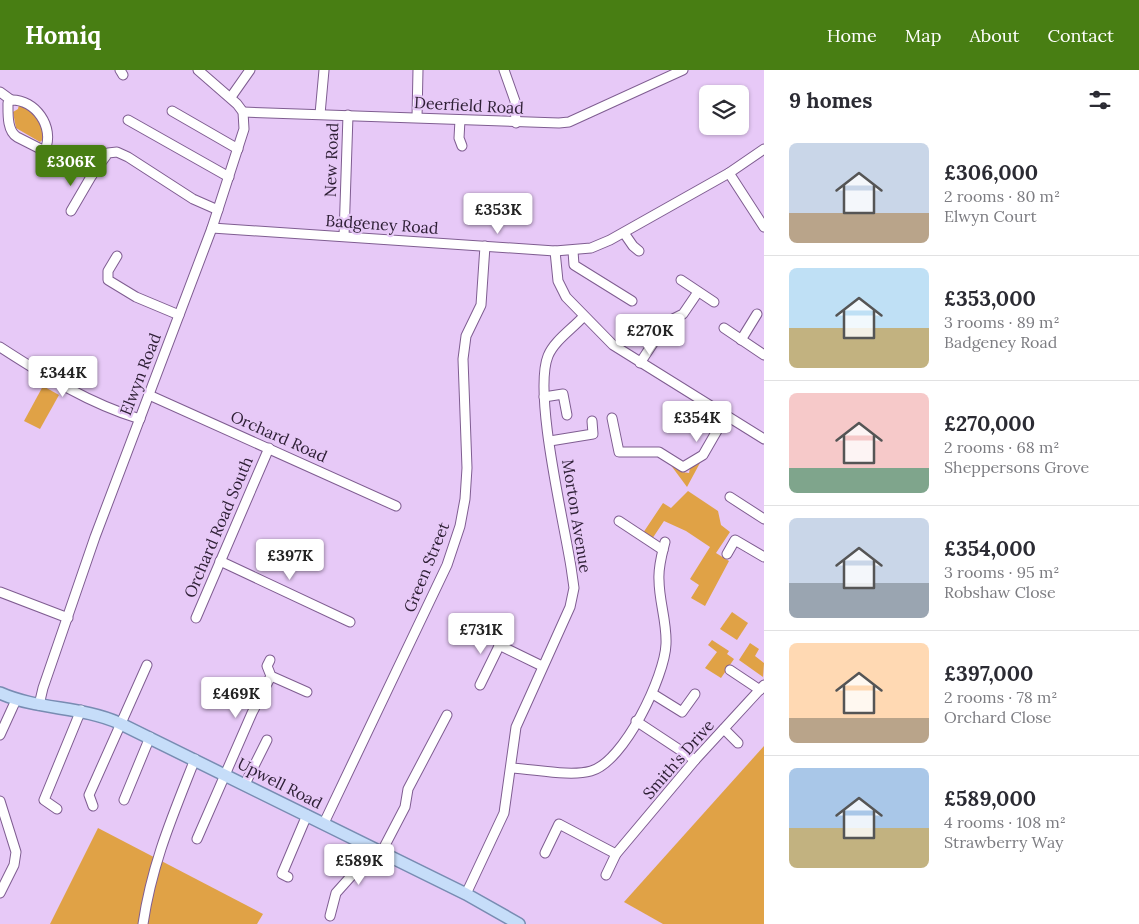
<!DOCTYPE html>
<meta charset="utf-8">
<style>
:root{--surface:#fff;--page:#f2f2f3;--text:#2b2b33;--muted:#7c7c81;--line:#e1e1e2;--accent:#487e13}
body{margin:0;font-family:Lora,serif;background:var(--page);color:var(--text);height:100vh;display:flex;flex-direction:column;font-size:19px;white-space:nowrap}
*{box-sizing:border-box;margin:0}
p{font-size:16px;color:var(--muted)}
.icon{flex:none;width:28px;height:28px;fill:none;stroke:currentColor;stroke-width:2;stroke-linecap:round;stroke-linejoin:round}
.map{position:relative;flex:1;overflow:hidden}
.details{display:flex;flex-direction:column;background:var(--surface);width:375px}
.details>*{flex:none}
.buttons{position:absolute;left:699px;top:15px;display:grid;gap:10px}
.buttons a{display:grid;place-items:center;width:50px;height:50px;border-radius:8px;background:var(--surface);box-shadow:0 1px 4px #0004;font-size:25px}
.price{position:absolute;translate:-50% -42px;padding:0 11px;border-radius:5px;background:#fff;color:#222;font-size:16px;line-height:32px;filter:drop-shadow(0 1px 2px #0008)}
.price::after{content:'';position:absolute;left:50%;top:30px;width:15px;height:11px;margin-left:-8px;background:inherit;clip-path:polygon(0 0,100% 0,50% 100%)}
.price.active{background:var(--accent);color:#fff}
ul{padding:0;list-style:none}
li{display:flex;align-items:center;gap:15px;height:125px;padding:0 25px}
li+li{border-top:1px solid var(--line)}
li span{display:grid;place-items:center;flex:none;width:140px;height:100px;border-radius:8px;color:#555}
li>.icon{margin-inline-start:auto}
span .icon{width:60px;height:60px;fill:#fffc;stroke-width:1}
li b{font-size:21px}
h2{display:flex;justify-content:space-between;align-items:center;height:60px;padding:0 25px;font-size:21px}
header{display:flex;align-items:center;gap:30px;box-sizing:border-box;height:70px;padding:0 25px;background:var(--accent);color:#fff}
header strong{font-size:24px}
nav{display:flex;gap:28px;margin-inline-start:auto;font-size:18px}
main{display:flex;flex:1;min-height:0}
.map>svg:first-child{display:block}
.green{fill:#e0a246}
.lines{fill:none;stroke-linecap:round;stroke-linejoin:round}
.minor-casing{stroke:#7f5d91;stroke-width:11}
.major-casing{stroke:#788cb2;stroke-width:14}
.minor{stroke:#fff;stroke-width:9}
.major{stroke:#c6ddf9;stroke-width:11}
.labels{text-anchor:middle;dominant-baseline:central;stroke-width:4.5;stroke-linejoin:round;paint-order:stroke}
.street-label{font-size:16px;fill:#2f2036;stroke:#e7c9f7}
</style>
<header>
<strong>Homiq</strong>
<nav><a>Home</a><a>Map</a><a>About</a><a>Contact</a></nav>
</header>
<main>
<div class="map">
<svg width="764" height="854" viewBox="0 0 764 854">
<rect width="100%" height="100%" fill="#e7c9f7"/>
<g class="green">
<path d="M19,34C37,41 39,50 45,68L40,72L16,58L13,42L18,39Z"/>
<path d="M43,316L59,325L40,359L24,351Z"/>
<path d="M701,391L687,417L670,394L682,402L689,403L690,398Z"/>
<path d="M688,421L718,441L721,455L730,462L716,483L729,491L705,536L691,528L699,515L690,509L710,477L686,461L664,451L652,469L643,463L663,433L671,438Z"/>
<path d="M732,542L748,553L737,570L720,559Z"/>
<path d="M712,570L729,581L727,584L734,589L721,608L705,598L717,582L708,575Z"/>
<path d="M750,573L759,579L755,586L764,593L763,607L739,590Z"/>
<path d="M764,676V854H663L624,832Z"/>
<path d="M98,758L263,844L257,854H50Z"/>
</g>
<g class="lines">
<defs>
<g id="minor">
<path d="M120,0L123,5"/>
<path d="M504,0L515,31L516,53"/>
<path d="M0,22L11,30"/>
<path d="M231,27L250,0"/>
<path d="M172,41L238,79"/>
<path d="M243,42L559,53L569,52L683,0"/>
<path d="M320,44L324,0"/>
<path d="M417,47L418,0"/>
<path d="M128,50L229,107"/>
<path d="M460,50L459,68L462,76"/>
<path d="M45,80C55,57 35,29 11,30L8,33C8,44 7,61 17,67L92,105L108,83L117,82L128,87L193,129L218,140"/>
<path d="M729,103L764,157"/>
<path d="M71,141L92,105"/>
<path d="M212,158L555,181L591,178L610,170L729,103L764,79"/>
<path d="M624,163L633,176L639,181"/>
<path d="M344,166L348,45"/>
<path d="M555,181L558,211L566,227L613,275L764,369"/>
<path d="M573,181L574,195L632,231"/>
<path d="M117,186L108,201V210L136,227L179,245"/>
<path d="M681,210L714,232"/>
<path d="M724,258L764,285"/>
<path d="M741,270L757,244"/>
<path d="M0,277C43,305 90,334 140,349"/>
<path d="M640,293L667,252L683,244L698,222"/>
<path d="M149,325L396,436"/>
<path d="M544,327L563,324L567,345"/>
<path d="M612,348L619,382H659L683,397L703,385L726,345"/>
<path d="M550,371L593,364L592,351"/>
<path d="M730,427L764,449"/>
<path d="M619,451L663,480"/>
<path d="M727,484L735,470L764,487"/>
<path d="M220,491L350,552"/>
<path d="M0,522L68,548"/>
<path d="M196,548L269,378"/>
<path d="M499,575L542,596"/>
<path d="M270,590L267,596L271,606L307,622"/>
<path d="M730,600L760,620"/>
<path d="M480,615L504,566"/>
<path d="M653,624L682,642L695,624"/>
<path d="M39,635L43,618L95,467L212,158L244,59L243,42L237,34L198,0"/>
<path d="M636,651L695,690"/>
<path d="M724,659L738,673"/>
<path d="M0,665L16,630"/>
<path d="M511,698C534,699 570,707 591,701C624,692 665,606 666,574C667,552 659,531 659,510C658,497 662,484 665,472"/>
<path d="M245,714L267,670"/>
<path d="M124,730L150,667"/>
<path d="M0,731L16,782L14,795L0,823"/>
<path d="M93,736L89,725L147,595"/>
<path d="M57,739L44,730L81,640"/>
<path d="M324,753L447,495L460,456L465,429L467,398L463,289L466,266L481,235L485,176"/>
<path d="M197,769L252,643L271,606"/>
<path d="M381,783L405,737L408,719L447,645"/>
<path d="M545,783L559,754L616,784"/>
<path d="M606,805L616,784L695,690L764,615"/>
<path d="M288,807L282,804L307,745"/>
<path d="M466,824L504,743L516,657L570,537L574,518L571,497C564,452 533,323 548,286C554,271 572,259 583,247"/>
<path d="M330,846L336,823L353,804L368,776"/>
<path d="M143,854C152,793 173,745 195,689"/>
</g>
<path id="major" d="M0,623C38,640 81,636 119,653L466,824L519,854"/>
</defs>
<use href="#minor" class="minor-casing"/>
<use href="#major" class="major-casing"/>
<use href="#minor" class="minor"/>
<use href="#major" class="major"/>
</g>
<g class="labels">
<g class="street-label">
<text transform="translate(469 35) rotate(3)">Deerfield Road</text>
<text transform="translate(331 90) rotate(-88)">New Road</text>
<text transform="translate(382 154) rotate(4)">Badgeney Road</text>
<text transform="translate(140 304) rotate(-69)">Elwyn Road</text>
<text transform="translate(279 366) rotate(24)">Orchard Road</text>
<text transform="translate(577 446) rotate(81)">Morton Avenue</text>
<text transform="translate(218 457) rotate(-67)">Orchard Road South</text>
<text transform="translate(426 497) rotate(-68)">Green Street</text>
<text transform="translate(678 689) rotate(-49)">Smith's Drive</text>
<text transform="translate(280 713) rotate(27)">Upwell Road</text>
</g>
</g>
</svg>
<div class="buttons">
<a><svg class="icon" aria-label="layers" viewBox="0 0 24 24"><path d="M12 4l9 5-9 5-9-5zM3 14l9 5 9-5"/></svg></a>
</div>
<b class="price active" style="left:71px;top:117px">£306K</b>
<b class="price" style="left:498px;top:165px">£353K</b>
<b class="price" style="left:650px;top:286px">£270K</b>
<b class="price" style="left:63px;top:328px">£344K</b>
<b class="price" style="left:697px;top:373px">£354K</b>
<b class="price" style="left:290px;top:511px">£397K</b>
<b class="price" style="left:481px;top:585px">£731K</b>
<b class="price" style="left:236px;top:649px">£469K</b>
<b class="price" style="left:359px;top:816px">£589K</b>
</div>
<section class="details">
<h2>9 homes<svg class="icon" aria-label="filters" viewBox="0 0 24 24"><path d="M4 7h16M4 17h16"/><circle cx="9" cy="7" r="2"/><circle cx="15" cy="17" r="2"/></svg></h2>
<ul>
<li><span style="background:linear-gradient(#c9d6e8 70%,#b9a48a 0)"><svg class="icon" aria-label="home" viewBox="0 0 24 24"><path d="M3 11l9-7 9 7M6 9v11h12V9"/></svg></span><div><b>£306,000</b><p>2 rooms · 80 m²</p><p>Elwyn Court</p></div></li>
<li><span style="background:linear-gradient(#bfe0f5 60%,#c2b280 0)"><svg class="icon" aria-label="home" viewBox="0 0 24 24"><path d="M3 11l9-7 9 7M6 9v11h12V9"/></svg></span><div><b>£353,000</b><p>3 rooms · 89 m²</p><p>Badgeney Road</p></div></li>
<li><span style="background:linear-gradient(#f6c9c9 75%,#7fa58c 0)"><svg class="icon" aria-label="home" viewBox="0 0 24 24"><path d="M3 11l9-7 9 7M6 9v11h12V9"/></svg></span><div><b>£270,000</b><p>2 rooms · 68 m²</p><p>Sheppersons Grove</p></div></li>
<li><span style="background:linear-gradient(#c9d6e8 65%,#9aa5b1 0)"><svg class="icon" aria-label="home" viewBox="0 0 24 24"><path d="M3 11l9-7 9 7M6 9v11h12V9"/></svg></span><div><b>£354,000</b><p>3 rooms · 95 m²</p><p>Robshaw Close</p></div></li>
<li><span style="background:linear-gradient(#ffd9b3 75%,#b9a48a 0)"><svg class="icon" aria-label="home" viewBox="0 0 24 24"><path d="M3 11l9-7 9 7M6 9v11h12V9"/></svg></span><div><b>£397,000</b><p>2 rooms · 78 m²</p><p>Orchard Close</p></div></li>
<li><span style="background:linear-gradient(#a9c7e8 60%,#c2b280 0)"><svg class="icon" aria-label="home" viewBox="0 0 24 24"><path d="M3 11l9-7 9 7M6 9v11h12V9"/></svg></span><div><b>£589,000</b><p>4 rooms · 108 m²</p><p>Strawberry Way</p></div></li>
</ul>
</section>
</main>
